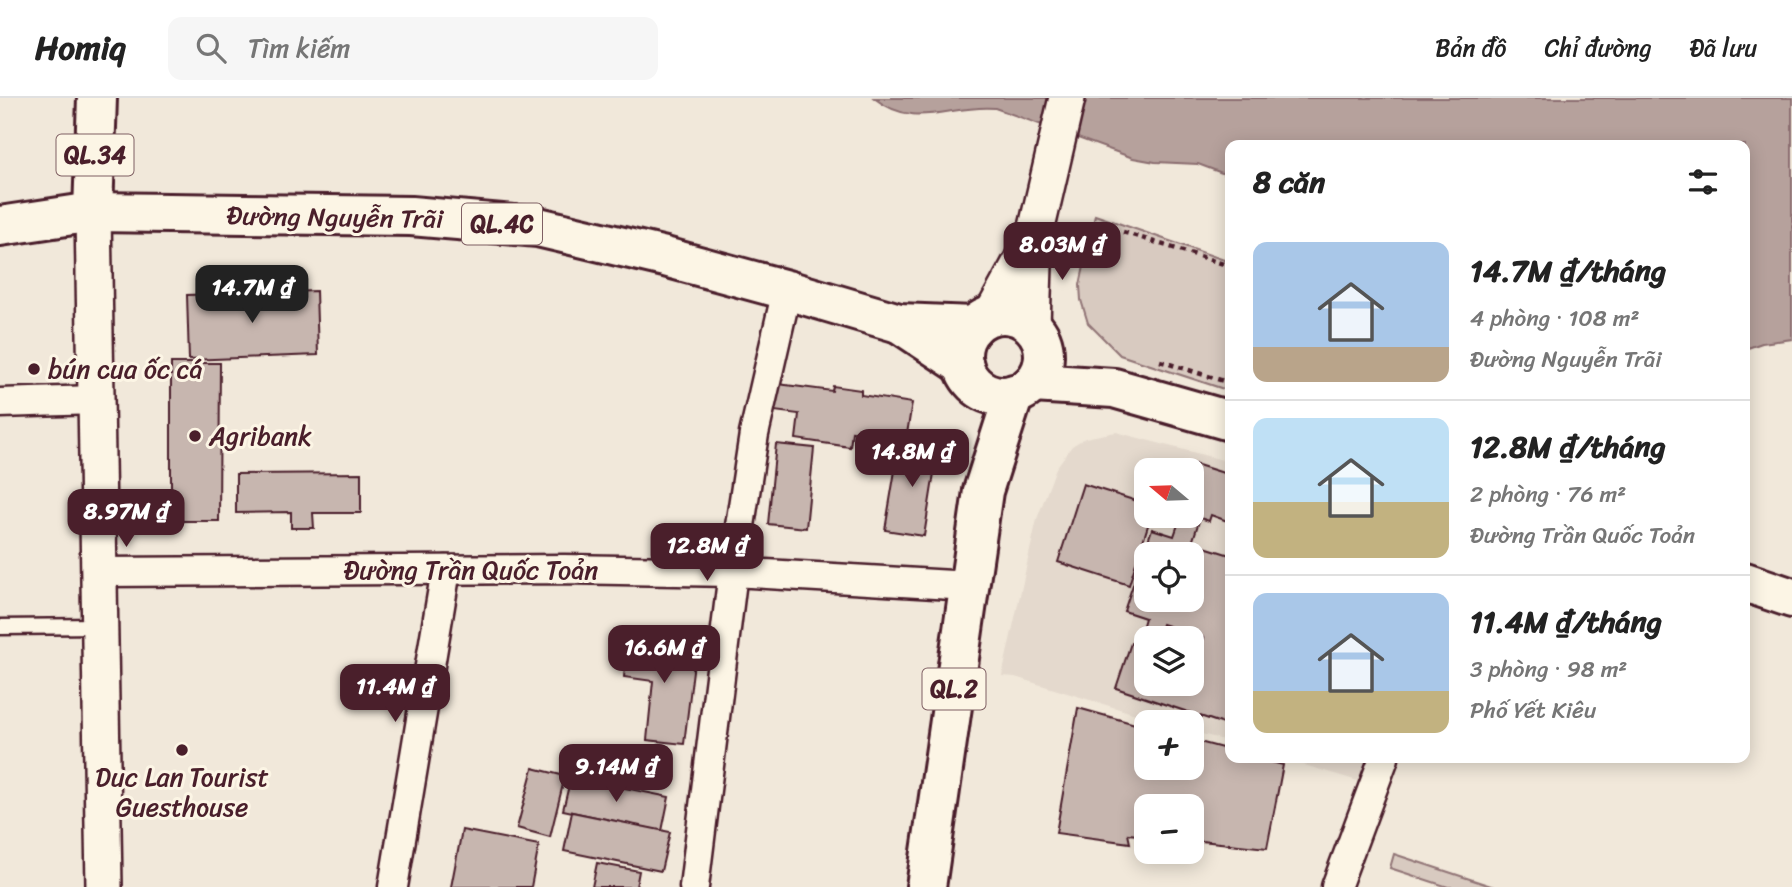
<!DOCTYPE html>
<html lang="vi">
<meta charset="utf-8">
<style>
:root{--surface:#fff;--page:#f6f6f6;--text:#222;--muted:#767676;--line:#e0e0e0;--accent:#4a1f2b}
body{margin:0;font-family:Sriracha,sans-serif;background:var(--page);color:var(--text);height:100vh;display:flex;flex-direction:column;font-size:26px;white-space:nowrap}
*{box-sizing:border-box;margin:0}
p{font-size:23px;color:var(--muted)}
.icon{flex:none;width:38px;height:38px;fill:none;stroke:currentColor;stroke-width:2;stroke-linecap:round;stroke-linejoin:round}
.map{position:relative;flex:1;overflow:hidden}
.panel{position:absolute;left:1225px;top:42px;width:525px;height:623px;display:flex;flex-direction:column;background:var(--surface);border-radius:14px;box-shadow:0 4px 18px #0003}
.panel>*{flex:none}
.needle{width:46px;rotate:289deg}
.controls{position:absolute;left:1134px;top:360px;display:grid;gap:14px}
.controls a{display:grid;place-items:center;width:70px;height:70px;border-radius:14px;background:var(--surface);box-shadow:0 4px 18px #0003;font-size:35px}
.price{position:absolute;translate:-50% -60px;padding:0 16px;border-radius:14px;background:var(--accent);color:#fff;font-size:23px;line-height:46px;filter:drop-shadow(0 2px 4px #0008)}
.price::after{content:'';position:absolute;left:50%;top:42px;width:21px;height:16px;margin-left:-10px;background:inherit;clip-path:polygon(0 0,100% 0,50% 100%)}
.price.selected{background:#222;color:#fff}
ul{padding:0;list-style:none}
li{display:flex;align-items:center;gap:21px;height:175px;padding:0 28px}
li+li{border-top:2px solid var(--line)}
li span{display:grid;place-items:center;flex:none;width:196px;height:140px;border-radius:14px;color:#555}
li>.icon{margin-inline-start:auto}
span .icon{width:84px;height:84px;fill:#fffc;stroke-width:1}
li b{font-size:30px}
h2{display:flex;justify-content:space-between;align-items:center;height:84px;padding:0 28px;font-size:30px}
header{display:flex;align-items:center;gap:42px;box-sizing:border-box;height:98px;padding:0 35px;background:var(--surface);border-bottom:2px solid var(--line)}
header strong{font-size:33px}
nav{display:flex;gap:38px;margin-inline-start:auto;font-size:24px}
.search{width:490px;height:63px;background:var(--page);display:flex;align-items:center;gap:18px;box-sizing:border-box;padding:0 24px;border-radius:14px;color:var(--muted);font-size:26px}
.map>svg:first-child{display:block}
.built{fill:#e4d9cd;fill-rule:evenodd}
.green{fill:#d8cac0;stroke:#917476;stroke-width:2}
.water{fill:#b6a19c;stroke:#8b6d6f;stroke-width:2}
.building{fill:#c7b6af;stroke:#4a1f2b;stroke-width:2;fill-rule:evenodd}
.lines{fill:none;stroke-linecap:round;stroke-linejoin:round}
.service-casing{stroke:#4a1f2b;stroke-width:19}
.minor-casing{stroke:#4a1f2b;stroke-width:33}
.tertiary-casing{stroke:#4a1f2b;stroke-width:40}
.primary-casing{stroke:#4a1f2b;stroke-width:44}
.trunk-casing{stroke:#4a1f2b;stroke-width:44}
.path{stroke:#4a1f2b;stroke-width:4.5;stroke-dasharray:5 5;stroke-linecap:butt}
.service{stroke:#fcf5e5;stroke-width:14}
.minor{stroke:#fcf5e5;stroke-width:28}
.tertiary{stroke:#fcf5e5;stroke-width:35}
.primary{stroke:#fcf5e5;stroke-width:38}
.trunk{stroke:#fcf5e5;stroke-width:38}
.poi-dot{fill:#4a1f2b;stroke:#fcf5e5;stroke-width:2.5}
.labels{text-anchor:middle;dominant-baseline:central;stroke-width:6;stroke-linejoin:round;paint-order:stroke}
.shield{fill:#fcf5e5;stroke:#7f5f63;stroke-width:2}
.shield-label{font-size:24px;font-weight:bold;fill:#4a1f2b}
.street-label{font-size:26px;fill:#4a1f2b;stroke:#fcf5e5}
.poi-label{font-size:26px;fill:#4a1f2b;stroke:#fcf5e5;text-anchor:start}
</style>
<header>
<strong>Homiq</strong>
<div class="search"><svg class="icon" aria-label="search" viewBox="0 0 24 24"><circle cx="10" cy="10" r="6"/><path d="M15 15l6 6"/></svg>Tìm kiếm</div>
<nav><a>Bản đồ</a><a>Chỉ đường</a><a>Đã lưu</a></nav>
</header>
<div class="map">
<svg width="1792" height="789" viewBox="0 0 1792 789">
<rect width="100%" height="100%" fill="#f1e8da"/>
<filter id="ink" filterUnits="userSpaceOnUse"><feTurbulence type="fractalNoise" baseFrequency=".0143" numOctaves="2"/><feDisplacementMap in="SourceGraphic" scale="14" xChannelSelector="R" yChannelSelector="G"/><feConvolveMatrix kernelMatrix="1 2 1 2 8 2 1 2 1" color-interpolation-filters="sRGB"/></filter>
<g filter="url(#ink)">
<g class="built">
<path d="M1116,334L1230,364V644L1192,633V625H1165L1015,579L1002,578L1037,421L1056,370L1072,348L1085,340ZM1146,373H1192V418H1146ZM1146,457H1192V502H1146ZM1146,541H1192V586H1146Z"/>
<path d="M1281,660H1366L1358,683Z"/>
</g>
<g class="green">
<path d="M1095,117L1230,164V293L1120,257L1088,225L1081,202L1080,187Z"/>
<path d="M1394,756L1494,789H1448L1390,770Z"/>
</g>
<path class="water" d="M874,0H1792V241L1762,245L1745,251V47H1230V78L1198,66L1155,64L1133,60L995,10C949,6 916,33 874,0Z"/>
<g class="building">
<path d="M316,193L318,257L189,262L187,197Z"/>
<path d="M171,265H220L219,423H171Z"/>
<path d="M778,286L832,293L833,288L861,292V297L912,305L906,342L852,334L850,349L796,341L799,316L774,313Z"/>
<path d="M900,343L938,350L924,438L885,432Z"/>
<path d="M776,346L814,350L806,430L768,426Z"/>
<path d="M1195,366L1230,377V424L1211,417L1209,423L1200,420L1192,445L1230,457V628L1116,590L1131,545L1137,547L1145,520L1124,513L1152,431L1174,438L1181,418H1192V376ZM1146,457H1192V502H1146ZM1162,526L1204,540L1192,575V586H1146V541H1157Z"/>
<path d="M361,375V415H313L314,430H291V414L236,415V376Z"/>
<path d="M1083,386L1146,406V418H1151L1129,487L1058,464Z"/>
<path d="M628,540L696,548L684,646L647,642L653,583L624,579Z"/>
<path d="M1078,610L1146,629V670H1192V642L1230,652V660H1256L1283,667L1267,750L1192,742V709H1146V738L1128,736L1130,745L1056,735Z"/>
<path d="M533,670L565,678L550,739L517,730Z"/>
<path d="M571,679L669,699L662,733L563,712Z"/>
<path d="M572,714L670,734L661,773L564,753Z"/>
<path d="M462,732L539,747L531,789H451Z"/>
<path d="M597,765L639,773L636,789H592Z"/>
</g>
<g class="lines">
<defs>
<path id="service" d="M0,529L99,528"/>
<g id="minor">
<path d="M0,305L96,302"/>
<path d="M99,474L564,471L733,474L969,488"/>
<path d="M393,789L446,472"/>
<path d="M694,789L733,474L754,336L787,192"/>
<path d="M1336,789L1384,660"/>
</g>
<g id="tertiary">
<path d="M93,114L104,789"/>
<path d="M992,217L1032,144"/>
<path d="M1032,227L1035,138L1067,0"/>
</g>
<g id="primary">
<circle cx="1003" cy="257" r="41"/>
<path d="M1033,285L1114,290L1230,323"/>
<path d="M1745,484L1792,500"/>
<path d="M926,789L983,393L1014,296"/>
</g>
<g id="trunk">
<path d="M93,114L97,0"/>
<path d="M0,128L93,114L411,118L538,129L665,159L787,192L899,225L974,228"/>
<path d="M899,225L964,268"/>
</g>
</defs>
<use href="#service" class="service-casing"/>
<use href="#minor" class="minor-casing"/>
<use href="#tertiary" class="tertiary-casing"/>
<use href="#primary" class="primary-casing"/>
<use href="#trunk" class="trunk-casing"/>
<g class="path">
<path d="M1123,134L1230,168"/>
<path d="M1160,263L1230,285"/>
</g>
<use href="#service" class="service"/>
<use href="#minor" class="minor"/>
<use href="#tertiary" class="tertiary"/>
<use href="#primary" class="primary"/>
<use href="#trunk" class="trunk"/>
</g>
</g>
<g class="poi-dot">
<circle cx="34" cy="271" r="7"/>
<circle cx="195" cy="338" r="7"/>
<circle cx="182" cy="652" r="7"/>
</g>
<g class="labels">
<g class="shield">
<rect x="56.5" y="36.5" width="77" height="41" rx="5"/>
<rect x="462" y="105.5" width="80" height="41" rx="5"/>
<rect x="922.5" y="570.5" width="63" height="41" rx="5"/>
</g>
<g class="shield-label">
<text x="95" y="57">QL.34</text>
<text x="502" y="126">QL.4C</text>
<text x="954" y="591">QL.2</text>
</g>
<g class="street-label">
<text transform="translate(335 119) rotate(1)">Đường Nguyễn Trãi</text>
<text x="471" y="472">Đường Trần Quốc Toản</text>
</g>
<g class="poi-label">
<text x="48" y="271">bún cua ốc cá</text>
<text x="209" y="338">Agribank</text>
<text x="182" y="679" text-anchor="middle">Duc Lan Tourist<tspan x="182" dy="30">Guesthouse</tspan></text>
</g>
</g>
</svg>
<div class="controls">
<a><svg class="needle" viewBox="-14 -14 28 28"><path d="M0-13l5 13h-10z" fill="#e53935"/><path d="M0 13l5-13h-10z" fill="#767676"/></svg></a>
<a><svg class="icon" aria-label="locate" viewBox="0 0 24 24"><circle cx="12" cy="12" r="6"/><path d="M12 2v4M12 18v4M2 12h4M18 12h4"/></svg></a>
<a><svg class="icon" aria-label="layers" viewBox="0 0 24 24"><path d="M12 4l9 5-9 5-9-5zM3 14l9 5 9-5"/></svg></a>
<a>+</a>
<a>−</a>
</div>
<b class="price" style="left:1062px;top:184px">8.03M ₫</b>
<b class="price selected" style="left:252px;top:227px">14.7M ₫</b>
<b class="price" style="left:912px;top:391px">14.8M ₫</b>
<b class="price" style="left:126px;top:451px">8.97M ₫</b>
<b class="price" style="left:707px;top:485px">12.8M ₫</b>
<b class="price" style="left:664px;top:587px">16.6M ₫</b>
<b class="price" style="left:395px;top:626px">11.4M ₫</b>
<b class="price" style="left:616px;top:706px">9.14M ₫</b>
<section class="panel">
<h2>8 căn<svg class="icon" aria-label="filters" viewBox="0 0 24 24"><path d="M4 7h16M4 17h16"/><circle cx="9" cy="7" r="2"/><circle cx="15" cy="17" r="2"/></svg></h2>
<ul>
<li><span style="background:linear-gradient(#a9c7e8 75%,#b9a48a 0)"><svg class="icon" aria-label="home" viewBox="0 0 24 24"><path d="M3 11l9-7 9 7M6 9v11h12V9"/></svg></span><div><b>14.7M ₫/tháng</b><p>4 phòng · 108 m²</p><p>Đường Nguyễn Trãi</p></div></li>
<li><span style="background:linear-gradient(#bfe0f5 60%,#c2b280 0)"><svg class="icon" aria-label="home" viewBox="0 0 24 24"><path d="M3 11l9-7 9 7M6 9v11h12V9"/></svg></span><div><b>12.8M ₫/tháng</b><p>2 phòng · 76 m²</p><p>Đường Trần Quốc Toản</p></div></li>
<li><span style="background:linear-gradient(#a9c7e8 70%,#c2b280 0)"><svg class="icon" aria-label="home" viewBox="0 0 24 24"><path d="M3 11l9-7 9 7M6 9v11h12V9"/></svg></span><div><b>11.4M ₫/tháng</b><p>3 phòng · 98 m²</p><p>Phố Yết Kiêu</p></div></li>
</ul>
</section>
</div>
